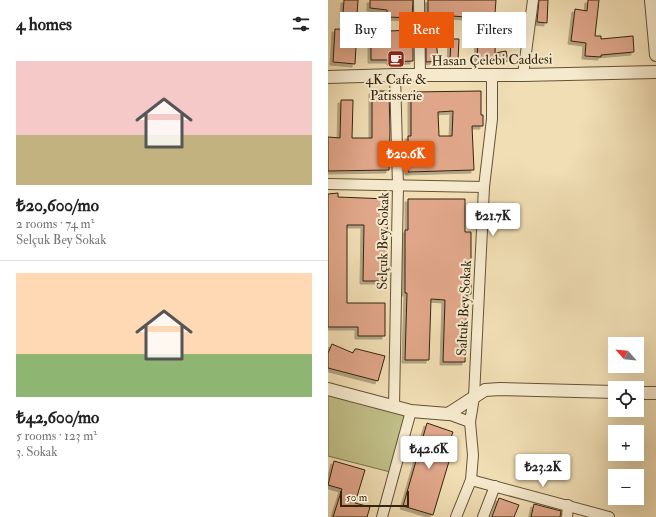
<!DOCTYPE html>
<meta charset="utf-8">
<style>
:root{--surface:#fff;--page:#f6f6f6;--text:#222;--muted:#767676;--line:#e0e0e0;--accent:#ea580c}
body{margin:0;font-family:"IM FELL Double Pica",serif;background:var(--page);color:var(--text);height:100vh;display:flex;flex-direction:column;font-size:15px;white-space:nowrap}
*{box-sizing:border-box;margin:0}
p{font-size:13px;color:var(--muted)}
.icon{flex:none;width:22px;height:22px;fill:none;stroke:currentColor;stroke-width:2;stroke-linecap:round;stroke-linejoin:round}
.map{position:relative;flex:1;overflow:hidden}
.panel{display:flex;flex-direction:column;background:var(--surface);width:328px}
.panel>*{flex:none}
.top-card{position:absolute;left:12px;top:12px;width:256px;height:36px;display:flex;gap:8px}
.needle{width:26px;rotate:297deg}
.fabs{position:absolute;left:280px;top:337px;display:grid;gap:8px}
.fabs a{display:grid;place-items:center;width:36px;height:36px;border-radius:0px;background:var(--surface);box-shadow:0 4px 16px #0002;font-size:20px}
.scale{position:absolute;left:12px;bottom:10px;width:69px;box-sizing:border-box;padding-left:4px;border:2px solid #34250f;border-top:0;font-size:11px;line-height:14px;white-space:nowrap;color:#34250f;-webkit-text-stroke:3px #f6eace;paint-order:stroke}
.price{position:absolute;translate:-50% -34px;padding:0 9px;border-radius:4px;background:#fff;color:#222;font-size:13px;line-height:26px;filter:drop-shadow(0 1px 2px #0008)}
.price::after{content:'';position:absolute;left:50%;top:24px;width:12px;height:9px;margin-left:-6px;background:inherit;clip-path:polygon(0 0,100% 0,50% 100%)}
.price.selected{background:var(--accent);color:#fff}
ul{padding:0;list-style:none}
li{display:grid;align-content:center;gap:8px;height:212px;padding:0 16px}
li+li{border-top:1px solid var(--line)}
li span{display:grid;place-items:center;height:124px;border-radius:0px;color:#555}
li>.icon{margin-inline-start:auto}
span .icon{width:72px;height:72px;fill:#fffc;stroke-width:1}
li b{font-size:17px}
h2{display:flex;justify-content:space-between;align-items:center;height:48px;padding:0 16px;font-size:17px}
.pill{padding:0 14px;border-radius:0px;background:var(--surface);box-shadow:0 4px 16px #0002;font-size:14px;line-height:36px}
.pill.selected{background:var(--accent);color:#fff}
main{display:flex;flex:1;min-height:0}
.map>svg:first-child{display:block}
.green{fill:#c1bf88;stroke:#7a724c}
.building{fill:#e0a689;stroke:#34250f;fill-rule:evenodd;filter:url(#shadow)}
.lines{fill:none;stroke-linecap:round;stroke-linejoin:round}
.minor-casing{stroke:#635338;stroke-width:12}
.tertiary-casing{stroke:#635338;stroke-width:14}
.minor{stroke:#f6eace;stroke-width:10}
.tertiary{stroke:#f6eace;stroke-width:12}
.labels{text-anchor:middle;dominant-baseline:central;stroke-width:4;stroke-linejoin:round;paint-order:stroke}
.street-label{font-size:14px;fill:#34250f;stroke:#f6eace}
.poi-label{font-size:14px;fill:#34250f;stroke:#f6eace}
</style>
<main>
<section class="panel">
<h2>4 homes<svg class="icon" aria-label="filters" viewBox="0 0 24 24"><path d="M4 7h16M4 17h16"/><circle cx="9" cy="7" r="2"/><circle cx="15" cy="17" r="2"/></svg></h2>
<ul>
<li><span style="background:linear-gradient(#f6c9c9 60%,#c2b280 0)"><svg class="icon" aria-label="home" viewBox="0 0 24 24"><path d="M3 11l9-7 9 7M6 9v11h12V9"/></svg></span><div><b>₺20,600/mo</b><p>2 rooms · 74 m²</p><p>Selçuk Bey Sokak</p></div></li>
<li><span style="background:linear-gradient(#ffd9b3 65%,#8fb573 0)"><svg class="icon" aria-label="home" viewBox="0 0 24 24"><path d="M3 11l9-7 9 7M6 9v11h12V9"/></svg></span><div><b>₺42,600/mo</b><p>5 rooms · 123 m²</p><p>3. Sokak</p></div></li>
</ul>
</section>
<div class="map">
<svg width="328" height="517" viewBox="0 0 328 517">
<defs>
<filter id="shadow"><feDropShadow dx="-3" dy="3" stdDeviation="0" flood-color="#0004"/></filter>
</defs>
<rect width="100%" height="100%" fill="#f1deb4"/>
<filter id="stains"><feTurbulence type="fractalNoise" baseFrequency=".005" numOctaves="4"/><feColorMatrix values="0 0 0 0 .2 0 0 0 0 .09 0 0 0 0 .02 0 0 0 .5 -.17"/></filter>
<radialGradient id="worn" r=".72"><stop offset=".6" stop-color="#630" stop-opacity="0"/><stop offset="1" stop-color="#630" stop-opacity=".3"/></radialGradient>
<path class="green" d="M0,389L83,411L66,473L0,456Z"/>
<g class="building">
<path d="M16,0H30L29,15L15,14Z"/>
<path d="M42,0H85L84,18L59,17V10L42,8Z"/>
<path d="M100,0H168L166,27H168L167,53L178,51L180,61L173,62V61L149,60L151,18L124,16V20L100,19Z"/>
<path d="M211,0H220L219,23L209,22Z"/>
<path d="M260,0H271L267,36H273V39L305,36L306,52L273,55V57L257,56L258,43L243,41L247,9L259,11Z"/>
<path d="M7,29L29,30L27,64L5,62Z"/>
<path d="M85,30V61L62,62L61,60H43V36H60V31Z"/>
<path d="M108,38L110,61L98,62V39Z"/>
<path d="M123,39H131L130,62L122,61Z"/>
<path d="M44,91H61L62,130L61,170L0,171V137L12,138L13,100H25L24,138H44Z"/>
<path d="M153,91V115H155V126H144L146,170L80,172V136H83V92ZM125,111L124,136H111L110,112Z"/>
<path d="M10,193V197L60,199L58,281H35L36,225H19V303H57V336H30V327H0V194Z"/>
<path d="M80,199H137V232H143V294H139L137,362H115L117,300L103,299L101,360H77L79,293H77V230H80Z"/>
<path d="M4,344L25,353L27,349H29L57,356L50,381L0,368V353Z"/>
<path d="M99,423L125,432L116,456L122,458L105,515L75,506Z"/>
<path d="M6,461L37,470L27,503L42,507L39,517H5L14,489L0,485Z"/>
<path d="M171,498L191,505L186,517H164Z"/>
<path d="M206,504L233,511L232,517H203Z"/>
</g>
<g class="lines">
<defs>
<g id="minor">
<path d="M91,0L92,75"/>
<path d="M195,75L205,0"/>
<path d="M0,184L156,187"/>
<path d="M66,406L70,186L67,75"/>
<path d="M120,414L142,422"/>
<path d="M143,480L281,517"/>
<path d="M54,517L83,411"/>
<path d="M128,517L143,480L145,455L142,422L146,397L156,187L164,119V76"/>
<path d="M155,517L167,486"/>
<path d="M239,517L240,505"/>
</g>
<g id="tertiary">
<path d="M323,0L328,55"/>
<path d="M0,77L67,75H195L328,72"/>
<path d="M0,389L83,411L120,414L157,390L172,389L287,392"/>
<path d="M309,393H328"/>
</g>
</defs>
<use href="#minor" class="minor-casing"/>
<use href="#tertiary" class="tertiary-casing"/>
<use href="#minor" class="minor"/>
<use href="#tertiary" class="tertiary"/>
</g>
<defs>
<symbol id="cafe-square" viewBox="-11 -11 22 22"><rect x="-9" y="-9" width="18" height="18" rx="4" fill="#8f2418" stroke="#f6eace"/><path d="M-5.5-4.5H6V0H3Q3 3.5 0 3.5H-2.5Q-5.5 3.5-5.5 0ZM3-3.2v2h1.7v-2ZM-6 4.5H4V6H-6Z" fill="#fff"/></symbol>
</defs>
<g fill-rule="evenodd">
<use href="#cafe-square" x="58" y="49" width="20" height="20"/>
</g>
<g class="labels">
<g class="street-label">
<text transform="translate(164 60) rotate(-1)">Hasan Çelebi Caddesi</text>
<text transform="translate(55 241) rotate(-89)">Selçuk Bey Sokak</text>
<text transform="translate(136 308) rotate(-87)">Saltuk Bey Sokak</text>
</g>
<g class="poi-label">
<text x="68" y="79">4K Cafe &amp;<tspan x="68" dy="16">Patisserie</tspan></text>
</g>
</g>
<rect width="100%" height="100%" filter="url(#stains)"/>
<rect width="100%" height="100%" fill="url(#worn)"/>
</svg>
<div class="fabs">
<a><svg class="needle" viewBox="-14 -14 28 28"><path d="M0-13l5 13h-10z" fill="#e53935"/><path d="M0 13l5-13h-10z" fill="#767676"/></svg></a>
<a><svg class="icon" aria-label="locate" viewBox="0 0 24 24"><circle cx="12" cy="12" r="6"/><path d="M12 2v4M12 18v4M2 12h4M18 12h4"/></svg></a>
<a>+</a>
<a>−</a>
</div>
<div class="scale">50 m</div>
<b class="price selected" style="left:78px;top:175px">₺20.6K</b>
<b class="price" style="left:165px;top:237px">₺21.7K</b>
<b class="price" style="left:101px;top:470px">₺42.6K</b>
<b class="price" style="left:215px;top:488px">₺23.2K</b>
<div class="top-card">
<a class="pill">Buy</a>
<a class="pill selected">Rent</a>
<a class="pill">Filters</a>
</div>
</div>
</main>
